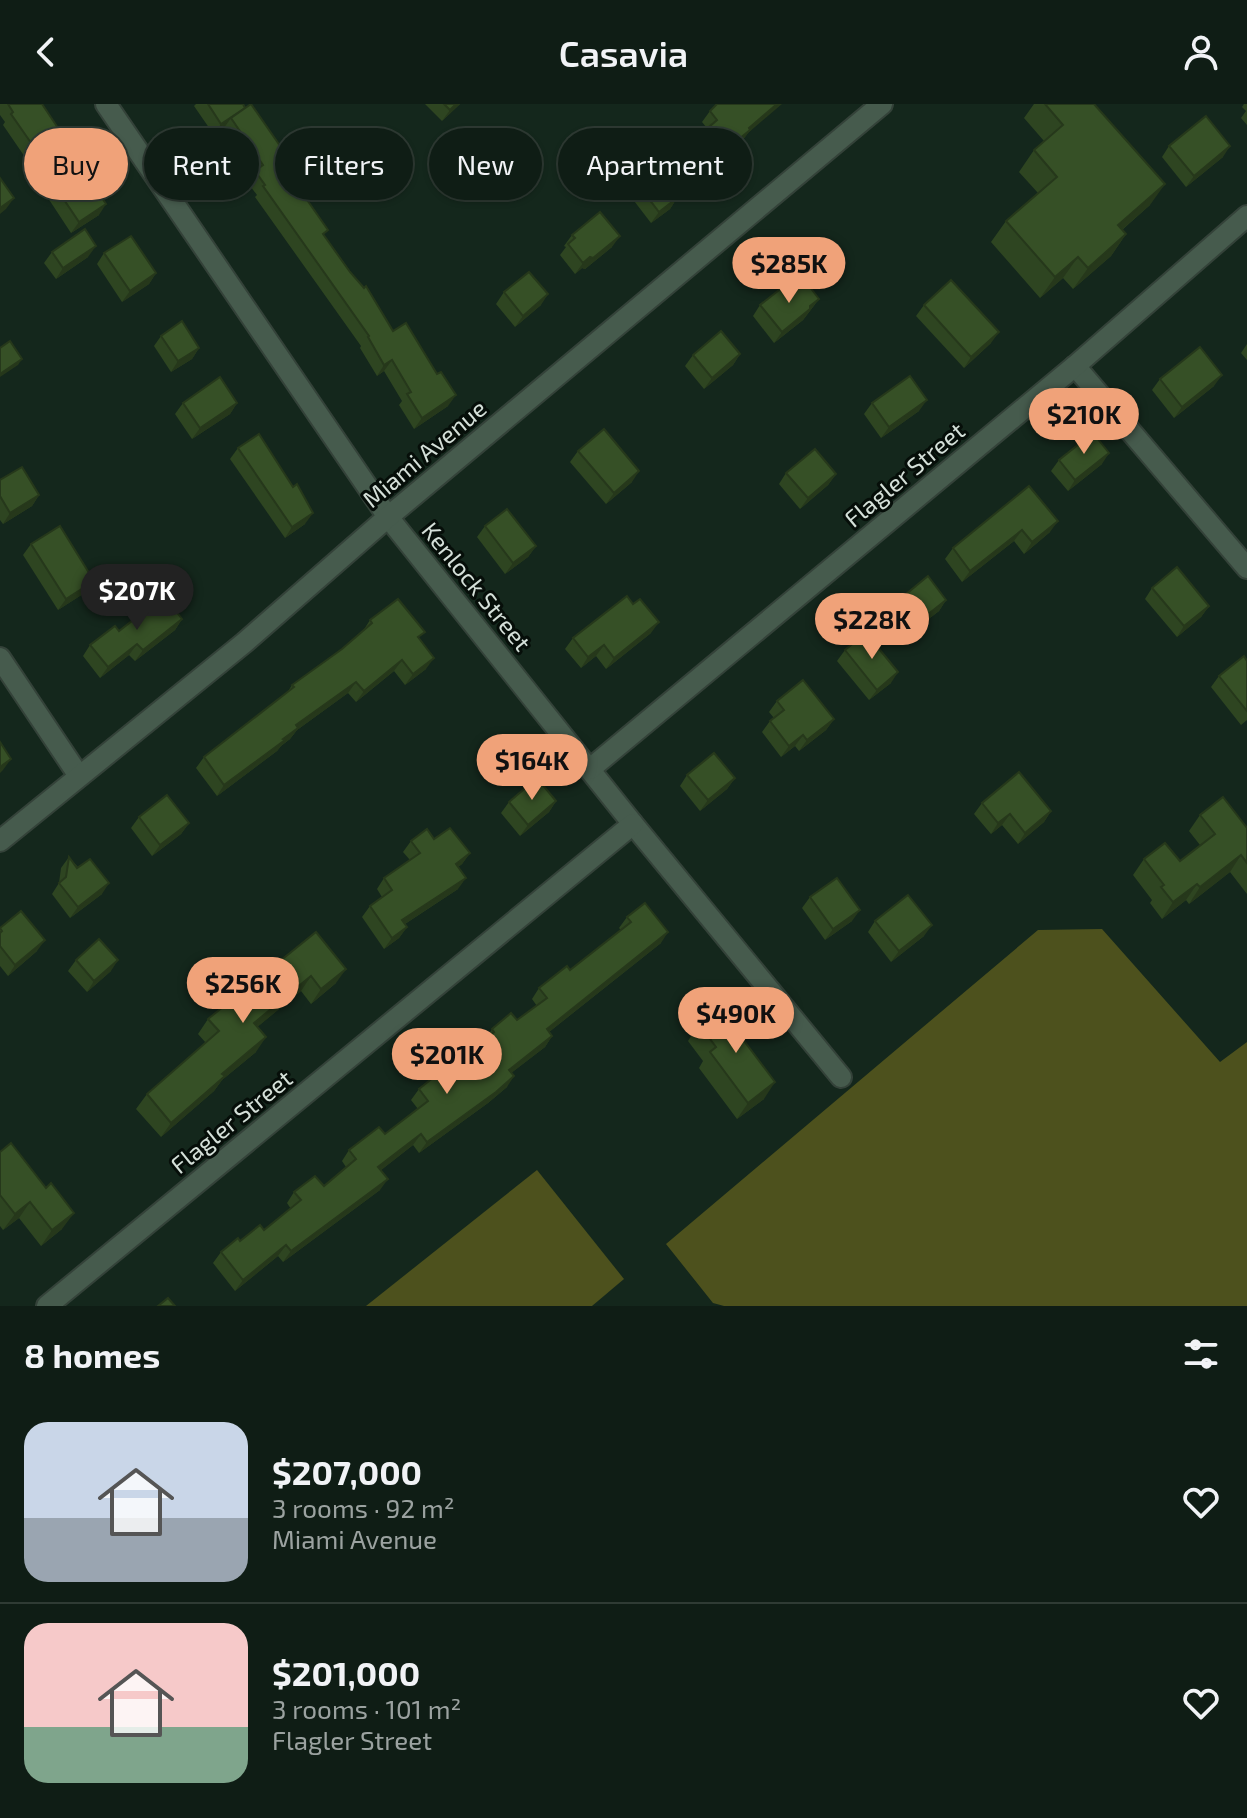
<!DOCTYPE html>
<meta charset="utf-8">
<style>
:root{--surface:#0f1d15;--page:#1d2a22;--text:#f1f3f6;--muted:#9ba2a0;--line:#2f3b34;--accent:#f0a279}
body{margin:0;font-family:"Exo 2",sans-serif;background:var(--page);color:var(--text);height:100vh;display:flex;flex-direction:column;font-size:30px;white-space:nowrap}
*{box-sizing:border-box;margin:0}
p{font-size:26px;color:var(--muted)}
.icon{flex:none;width:44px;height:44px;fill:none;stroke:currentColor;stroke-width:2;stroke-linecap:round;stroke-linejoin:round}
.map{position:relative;height:1202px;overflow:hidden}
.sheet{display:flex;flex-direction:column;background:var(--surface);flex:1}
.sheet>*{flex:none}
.guide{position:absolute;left:24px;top:24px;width:800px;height:72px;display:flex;gap:16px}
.price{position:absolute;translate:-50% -68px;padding:0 18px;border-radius:28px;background:var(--accent);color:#111;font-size:26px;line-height:52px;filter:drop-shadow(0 2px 4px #0008)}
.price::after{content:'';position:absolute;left:50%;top:48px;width:24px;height:18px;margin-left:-12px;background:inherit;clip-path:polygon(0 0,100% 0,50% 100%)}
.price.active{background:#222;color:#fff}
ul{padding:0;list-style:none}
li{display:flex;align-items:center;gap:24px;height:200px;padding:0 24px}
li+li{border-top:2px solid var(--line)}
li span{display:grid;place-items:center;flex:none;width:224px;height:160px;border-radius:24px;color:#555}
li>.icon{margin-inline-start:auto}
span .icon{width:96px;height:96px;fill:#fffc;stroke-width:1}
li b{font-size:34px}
h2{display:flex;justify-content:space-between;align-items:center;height:96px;padding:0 24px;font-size:34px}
.tag{padding:0 28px;border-radius:36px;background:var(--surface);box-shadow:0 2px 6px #0004,0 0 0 2px var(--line);font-size:28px;line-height:72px}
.tag.active{background:var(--accent);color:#111}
header{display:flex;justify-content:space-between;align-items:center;height:104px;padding:0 24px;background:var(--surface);font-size:36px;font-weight:600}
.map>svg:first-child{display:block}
.forest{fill:#4d511d}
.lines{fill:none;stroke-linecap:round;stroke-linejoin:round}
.street-casing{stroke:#344239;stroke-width:24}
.street{stroke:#465b4d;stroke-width:20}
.wall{fill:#2e4521}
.shaded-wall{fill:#26381b}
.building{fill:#365026;stroke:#26381b;stroke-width:2}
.labels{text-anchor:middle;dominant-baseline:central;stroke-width:6;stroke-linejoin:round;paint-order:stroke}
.street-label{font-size:24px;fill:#d5e0d9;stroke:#060e09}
</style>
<header><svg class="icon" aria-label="back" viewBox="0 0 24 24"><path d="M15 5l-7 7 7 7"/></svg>Casavia<svg class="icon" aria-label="person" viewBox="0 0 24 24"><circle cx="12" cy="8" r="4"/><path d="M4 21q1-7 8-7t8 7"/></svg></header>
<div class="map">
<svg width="1247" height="1202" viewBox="0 0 1247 1202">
<rect width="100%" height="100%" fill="#14271c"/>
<g class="forest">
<path d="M1102,825L1220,958L1247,938V1202H724L713,1199L666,1140L1038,826Z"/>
<path d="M537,1066L624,1175L592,1202H366Z"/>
</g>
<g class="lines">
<defs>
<g id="street">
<path d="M106,0L388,413L633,720L841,973"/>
<path d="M1075,262L1247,464"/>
<path d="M0,554L79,672"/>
<path d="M590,665L1075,262L1247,112"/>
<path d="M0,737L244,539L388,413L882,0"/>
<path d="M47,1202L633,720"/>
</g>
</defs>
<use href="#street" class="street-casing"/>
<use href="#street" class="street"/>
</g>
<g class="wall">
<path d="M0,0H42L62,30L58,36L99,111L71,129L25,59L27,56L3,21L5,18L0,11Z"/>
<path d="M196,0H243L298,82L324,131L448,302L414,325L399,301L402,297L384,267L377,272L360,244L361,242L255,93L257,91L247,78L253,69L224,24L214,31L194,2Z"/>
<path d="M425,0H460L442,17Z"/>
<path d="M1034,0H1094L1150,101L1122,126L1126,130L1111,152L1073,185L1063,174L1040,194L991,138L1006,117L1038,89L1019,68L1034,46L1044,37L1024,14Z"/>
<path d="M1244,0H1247V21L1241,14L1246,7L1242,3Z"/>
<path d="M710,7L748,29L741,38L748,45L740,56L715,78L687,46L695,35L707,24L702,18Z"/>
<path d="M1169,42L1223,53L1186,83L1162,53Z"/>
<path d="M636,78L677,94L670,105L651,119L628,89Z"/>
<path d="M572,131L612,143L585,165L582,164L575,170L560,151L566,143L564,142Z"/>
<path d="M52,148L88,153L56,175L44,159Z"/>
<path d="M104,149L156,169L149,180L122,198L97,160Z"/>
<path d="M794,187L819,195L803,216L774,239L753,212L760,201Z"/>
<path d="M504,188L541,201L515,223L496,200Z"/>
<path d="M924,201L991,239L964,264L916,212Z"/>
<path d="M161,232L199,244L192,255L171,268L154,242Z"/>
<path d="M1247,240V256L1241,249Z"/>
<path d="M740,250L733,261L704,285L685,262L693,251Z"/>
<path d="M1160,275L1214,282L1174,314L1152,286Z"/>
<path d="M183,299H237L230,310L192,335L175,310Z"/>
<path d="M872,299L919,307L881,334L864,310Z"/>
<path d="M238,344L305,420L285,434L230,355Z"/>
<path d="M578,347L632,378L606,400L570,358Z"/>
<path d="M1059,356L1102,360L1068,387L1051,367Z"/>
<path d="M786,369L836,370L828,381L800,405L779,380Z"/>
<path d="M0,376L39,391L32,402L3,420L0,416Z"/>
<path d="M1029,382L1050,428L1024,450L1014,437L962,478L945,455L953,444Z"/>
<path d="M485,422L536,442L528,453L505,470L477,433Z"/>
<path d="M31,440L86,488L58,506L23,451Z"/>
<path d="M1152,484L1209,502L1201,513L1177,533L1145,495Z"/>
<path d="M899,496H946L939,507L909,530L892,507Z"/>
<path d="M182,515L175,526L135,557L129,551L100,574L83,552L90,541L119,527Z"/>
<path d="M370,516L420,535L426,565L405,581L394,567L356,598L348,589L297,626L290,635L281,642L277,647L217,692L196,664L204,653L287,589L292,581L342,545L363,527Z"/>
<path d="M651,529L606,565L596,552L581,564L565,545L573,534Z"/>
<path d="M845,546L891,579L869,596L837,557Z"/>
<path d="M1247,557V616L1241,621L1211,583L1219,572Z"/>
<path d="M777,597L834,615L826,626L799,647L795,642L781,653L762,628L770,617L774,614L769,608Z"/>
<path d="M687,671L735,674L727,685L700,707L680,682Z"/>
<path d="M556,697L549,708L520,732L501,709L509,698Z"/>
<path d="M982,699L1051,707L1044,718L1018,740L1002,721L991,730L974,710Z"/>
<path d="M1200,711L1247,724V790L1230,768L1189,800L1186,796L1162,815L1150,799L1152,796L1133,771L1144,755L1180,757L1200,741L1189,727Z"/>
<path d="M139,713L189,719L181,730L152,752L131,724Z"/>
<path d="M434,735L470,749L462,760L458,763V785L405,820L407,823L399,834L384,845L362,813L370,802L382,793L377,785L384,774L410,756L403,748L411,737Z"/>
<path d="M69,753L102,790L70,814L52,790L59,779L61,764Z"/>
<path d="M810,793L852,817L825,836L802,804Z"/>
<path d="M627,813L661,839L549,928L552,932L545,943L511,969L507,983L488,999L419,1049L413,1041L381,1066L380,1086L283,1158L278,1152L235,1187L213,1159L221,1148L264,1126L291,1105L287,1099L294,1088L324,1082L346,1063L342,1057L349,1046L385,1030L418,1005L411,996L419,985L441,972L485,936L492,925L517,916L537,902L532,895L539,884L570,866L621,826L619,824Z"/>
<path d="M875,817L924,832L891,858L868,828Z"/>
<path d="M0,824L37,847L8,872L0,862Z"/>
<path d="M316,828L336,879L311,900L301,887L257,923L256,948L222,976L214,987L161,1033L136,1005L147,990L206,939L198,930L208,915Z"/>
<path d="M76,856L111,867L87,888L68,867Z"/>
<path d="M699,920L740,932L764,995L737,1015L699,964L703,957L688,937Z"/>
<path d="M0,1048L62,1125L41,1142L19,1114L3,1126L0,1122Z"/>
</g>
<g class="shaded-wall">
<path d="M456,0H460L442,17L450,6Z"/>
<path d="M777,0H782L748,29L742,37L732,46L749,24Z"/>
<path d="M245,4L231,14L224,24L214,31L221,20Z"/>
<path d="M1230,42L1223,53L1186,83L1194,72Z"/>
<path d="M748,45L740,56L715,78L723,67Z"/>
<path d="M1165,80L1150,101L1103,142L1118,121Z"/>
<path d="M14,94L6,105L0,110V104Z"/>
<path d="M677,94L670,105L651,119L659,108Z"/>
<path d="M106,100L99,111L71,129L79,118Z"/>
<path d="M1126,130L1111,152L1073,185L1088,164Z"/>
<path d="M620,132L612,143L585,165L582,164L575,170L583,159Z"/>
<path d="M96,142L88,153L56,175L63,164Z"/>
<path d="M1078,153L1063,174L1040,194L1055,173Z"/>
<path d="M156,169L149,180L122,198L130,187Z"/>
<path d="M548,190L541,201L515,223L523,212Z"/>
<path d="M819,195L803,216L774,239L782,228Z"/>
<path d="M999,228L991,239L964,264L971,253Z"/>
<path d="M199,244L192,255L171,268L178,257Z"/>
<path d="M740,250L733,261L704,285L712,274Z"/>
<path d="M22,255L18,261L0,273V270Z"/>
<path d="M392,256L384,267L377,272L384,261Z"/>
<path d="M1222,271L1214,282L1174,314L1182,303Z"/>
<path d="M456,291L448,302L414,325L422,314Z"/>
<path d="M927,296L919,307L881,334L889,323Z"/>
<path d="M237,299L230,310L192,335L200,324Z"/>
<path d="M1109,349L1102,360L1068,387L1075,376Z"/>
<path d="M639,367L632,378L606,400L614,389Z"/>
<path d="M836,370L828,381L800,405L808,394Z"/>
<path d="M39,391L32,402L3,420L10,409Z"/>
<path d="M313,409L305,420L285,434L292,423Z"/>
<path d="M1058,417L1050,428L1024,450L1032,438Z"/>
<path d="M1022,426L1014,437L962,478L970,467Z"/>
<path d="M536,442L528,453L505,470L513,459Z"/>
<path d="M94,477L86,488L58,506L66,495Z"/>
<path d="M946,496L939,507L909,530L917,519Z"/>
<path d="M1209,502L1201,513L1177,533L1184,522Z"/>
<path d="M182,515L175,526L135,557L143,546Z"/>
<path d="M659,518L651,529L606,565L614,554Z"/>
<path d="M137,540L129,551L100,574L108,563Z"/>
<path d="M604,541L596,552L581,564L588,553Z"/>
<path d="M434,554L426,565L405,581L413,570Z"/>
<path d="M402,556L394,567L356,598L364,587Z"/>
<path d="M898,568L891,579L869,596L877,586Z"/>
<path d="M356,578L348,589L297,626L290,635L281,642L277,647L217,692L224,681L296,621Z"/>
<path d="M834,615L826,626L799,647L807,636Z"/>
<path d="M803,631L795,642L781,653L789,642Z"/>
<path d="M11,655L3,666L0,669V663Z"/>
<path d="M735,674L727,685L700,707L708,696Z"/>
<path d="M556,697L549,708L520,732L528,721Z"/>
<path d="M1051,707L1044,718L1018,740L1025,729Z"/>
<path d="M1010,710L1002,721L991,730L998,719Z"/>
<path d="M189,719L181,730L152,752L160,741Z"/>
<path d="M470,749L462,760L448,771L456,760Z"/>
<path d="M1241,751L1230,768L1189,800L1200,783Z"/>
<path d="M466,774L458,785L394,827L402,816Z"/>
<path d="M109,779L102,790L70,814L78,803Z"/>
<path d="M1197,780L1186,796L1162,815L1173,798Z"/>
<path d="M860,806L852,817L825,836L833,825Z"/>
<path d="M932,821L924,832L891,858L899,847Z"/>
<path d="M407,823L399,834L384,845L392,834Z"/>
<path d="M668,828L661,839L539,936L547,925Z"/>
<path d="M45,836L37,847L8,872L15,861Z"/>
<path d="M118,856L111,867L87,888L94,877Z"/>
<path d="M346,865L336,879L311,900L321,885Z"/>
<path d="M311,872L301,887L244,934L254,919Z"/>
<path d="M552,932L545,943L501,977L509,966Z"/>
<path d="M266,933L256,948L222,976L214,987L161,1033L171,1019L222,970Z"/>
<path d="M514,972L507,983L488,999L419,1049L427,1038Z"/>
<path d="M775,978L764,995L737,1015L748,999Z"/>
<path d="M421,1030L413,1041L371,1074L378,1063Z"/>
<path d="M388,1075L380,1086L283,1158L291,1147Z"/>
<path d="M30,1098L19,1114L3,1126L15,1110Z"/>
<path d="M74,1109L62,1125L41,1142L52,1126Z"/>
<path d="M286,1141L278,1152L235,1187L243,1176Z"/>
</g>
<g class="building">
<path d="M8,0H42L62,30L57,34L79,66L82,64L106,100L79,118L32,48L36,46L11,10L13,8Z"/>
<path d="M208,0H243L245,4L221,20Z"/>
<path d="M251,0L303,75L296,80L328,126L323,130L350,168L364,184L366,182L393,227L406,219L437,270L441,268L456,291L422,314L407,290L411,288L392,256L384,261L368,233L369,232L263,82L265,81L255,67L263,61L231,14Z"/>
<path d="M444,0H456L450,6Z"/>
<path d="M717,0H777L749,24L750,26L739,35L748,45L723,67L695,35L717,16L710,7Z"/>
<path d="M1045,0H1094L1165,80L1118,121L1126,130L1088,164L1078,153L1055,173L1006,117L1057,73L1034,46L1063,21Z"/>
<path d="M1206,12L1230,42L1194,72L1169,42Z"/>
<path d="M654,65L677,94L659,108L636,78Z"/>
<path d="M0,74L14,94L0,104Z"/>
<path d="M600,108L620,132L593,154L590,153L583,159L568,140L575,134L572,131Z"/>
<path d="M85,125L96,142L63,164L52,148Z"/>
<path d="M131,132L156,169L130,187L104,149Z"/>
<path d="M529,168L548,190L523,212L504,188Z"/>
<path d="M951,176L999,228L971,253L924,201Z"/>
<path d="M806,178L819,195L810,202V205L782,228L760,201L788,179L794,187Z"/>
<path d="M182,217L199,244L178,257L161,232Z"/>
<path d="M721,227L740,250L712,274L693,251Z"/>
<path d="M10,237L22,255L0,270V244Z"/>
<path d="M1200,243L1222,271L1182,303L1160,275Z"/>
<path d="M910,272L927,296L889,323L872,299Z"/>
<path d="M220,273L237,299L200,324L183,299Z"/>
<path d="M604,325L639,367L614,389L578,347Z"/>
<path d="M1093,329L1109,349L1075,376L1059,356Z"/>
<path d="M259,330L293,383L297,380L313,409L292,423L238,344Z"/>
<path d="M815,345L836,370L808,394L786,369Z"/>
<path d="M22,363L39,391L10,409L0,392V376Z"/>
<path d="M1029,382L1058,417L1032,438L1022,426L970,467L953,444Z"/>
<path d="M507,405L536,442L513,459L485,422Z"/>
<path d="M60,422L94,477L66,495L31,440Z"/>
<path d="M1177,463L1209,502L1184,522L1152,484Z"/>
<path d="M928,472L946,496L917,519L899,496Z"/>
<path d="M164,492L182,515L143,546L137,540L108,563L90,541L115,522L119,527Z"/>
<path d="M627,492L633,500L640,495L659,518L614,554L604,541L588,553L573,534Z"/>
<path d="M398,495L425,528L418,533L434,554L413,570L402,556L364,587L356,578L296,621L298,624L283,635L285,636L224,681L204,653L294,583L292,581L342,545L372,519L370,516Z"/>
<path d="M866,529L898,568L877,586L845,546Z"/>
<path d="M1244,552L1247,557V607L1219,572Z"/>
<path d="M803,576L834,615L807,636L803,631L789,642L770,617L784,606L777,597Z"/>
<path d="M0,638L11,655L0,663Z"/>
<path d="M714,649L735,674L708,696L687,671Z"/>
<path d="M1019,668L1051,707L1025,729L1010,710L998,719L982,699Z"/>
<path d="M537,674L556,697L528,721L509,698Z"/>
<path d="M167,691L189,719L160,741L139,713Z"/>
<path d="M1223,693L1247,724V759L1241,751L1200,783L1197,780L1173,798L1161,783L1164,781L1144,755L1165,739L1180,757L1215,730L1200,711Z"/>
<path d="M450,724L470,749L456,760L466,774L402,816L407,823L392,834L370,802L392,786L384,774L420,749L411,737L427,725L434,735Z"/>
<path d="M69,753L77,764L90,755L109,779L78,803L59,779L66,773Z"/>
<path d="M837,774L860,806L833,825L810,793Z"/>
<path d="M908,791L932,821L899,847L875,817Z"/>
<path d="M645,799L668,828L547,925L552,932L509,966L514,972L496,988L427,1038L421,1030L378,1063L388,1075L291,1147L286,1141L243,1176L221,1148L238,1134L240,1137L260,1121L264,1126L301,1096L294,1088L315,1072L324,1082L356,1055L349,1046L379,1023L385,1030L428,997L419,985L439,969L441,972L494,928L492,925L511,909L517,916L547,894L539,884L567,862L570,866L631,818L627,813Z"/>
<path d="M21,807L45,836L15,861L0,842V829L2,827L0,824Z"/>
<path d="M316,828L346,865L321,885L311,872L254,919L266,933L222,970L225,972L171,1019L147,990L219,927L208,915Z"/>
<path d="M99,835L118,856L94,877L76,856Z"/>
<path d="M724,902L743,928L739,930L775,978L748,999L710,948L716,943L699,920Z"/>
<path d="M11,1039L46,1084L51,1079L74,1109L52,1126L30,1098L15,1110L0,1091V1048Z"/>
<path d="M168,1194L175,1202H158Z"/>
</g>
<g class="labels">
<g class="street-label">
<text transform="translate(424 349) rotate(-40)">Miami Avenue</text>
<text transform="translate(904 370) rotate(-40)">Flagler Street</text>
<text transform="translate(477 482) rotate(51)">Kenlock Street</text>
<text transform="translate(231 1017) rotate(-39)">Flagler Street</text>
</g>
</g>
</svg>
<b class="price" style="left:789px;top:201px">$285K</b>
<b class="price" style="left:1084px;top:352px">$210K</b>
<b class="price active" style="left:137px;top:528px">$207K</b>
<b class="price" style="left:872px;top:557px">$228K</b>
<b class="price" style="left:532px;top:698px">$164K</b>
<b class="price" style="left:243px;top:921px">$256K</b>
<b class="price" style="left:736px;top:951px">$490K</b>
<b class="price" style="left:447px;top:992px">$201K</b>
<div class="guide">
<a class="tag active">Buy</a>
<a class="tag">Rent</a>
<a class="tag">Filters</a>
<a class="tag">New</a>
<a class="tag">Apartment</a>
</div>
</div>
<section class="sheet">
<h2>8 homes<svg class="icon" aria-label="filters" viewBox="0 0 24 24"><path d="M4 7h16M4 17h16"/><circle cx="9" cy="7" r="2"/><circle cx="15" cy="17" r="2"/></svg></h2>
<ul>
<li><span style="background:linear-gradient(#c9d6e8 60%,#9aa5b1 0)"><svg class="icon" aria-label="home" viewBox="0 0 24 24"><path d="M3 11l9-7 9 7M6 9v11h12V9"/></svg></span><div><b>$207,000</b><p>3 rooms · 92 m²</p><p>Miami Avenue</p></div><svg class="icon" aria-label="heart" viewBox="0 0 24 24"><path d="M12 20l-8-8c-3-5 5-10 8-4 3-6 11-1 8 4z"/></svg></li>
<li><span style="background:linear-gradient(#f6c9c9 65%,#7fa58c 0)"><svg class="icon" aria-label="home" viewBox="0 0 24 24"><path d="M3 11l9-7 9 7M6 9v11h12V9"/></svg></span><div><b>$201,000</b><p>3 rooms · 101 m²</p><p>Flagler Street</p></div><svg class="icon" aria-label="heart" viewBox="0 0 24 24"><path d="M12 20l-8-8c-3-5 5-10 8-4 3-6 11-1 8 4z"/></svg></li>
</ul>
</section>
